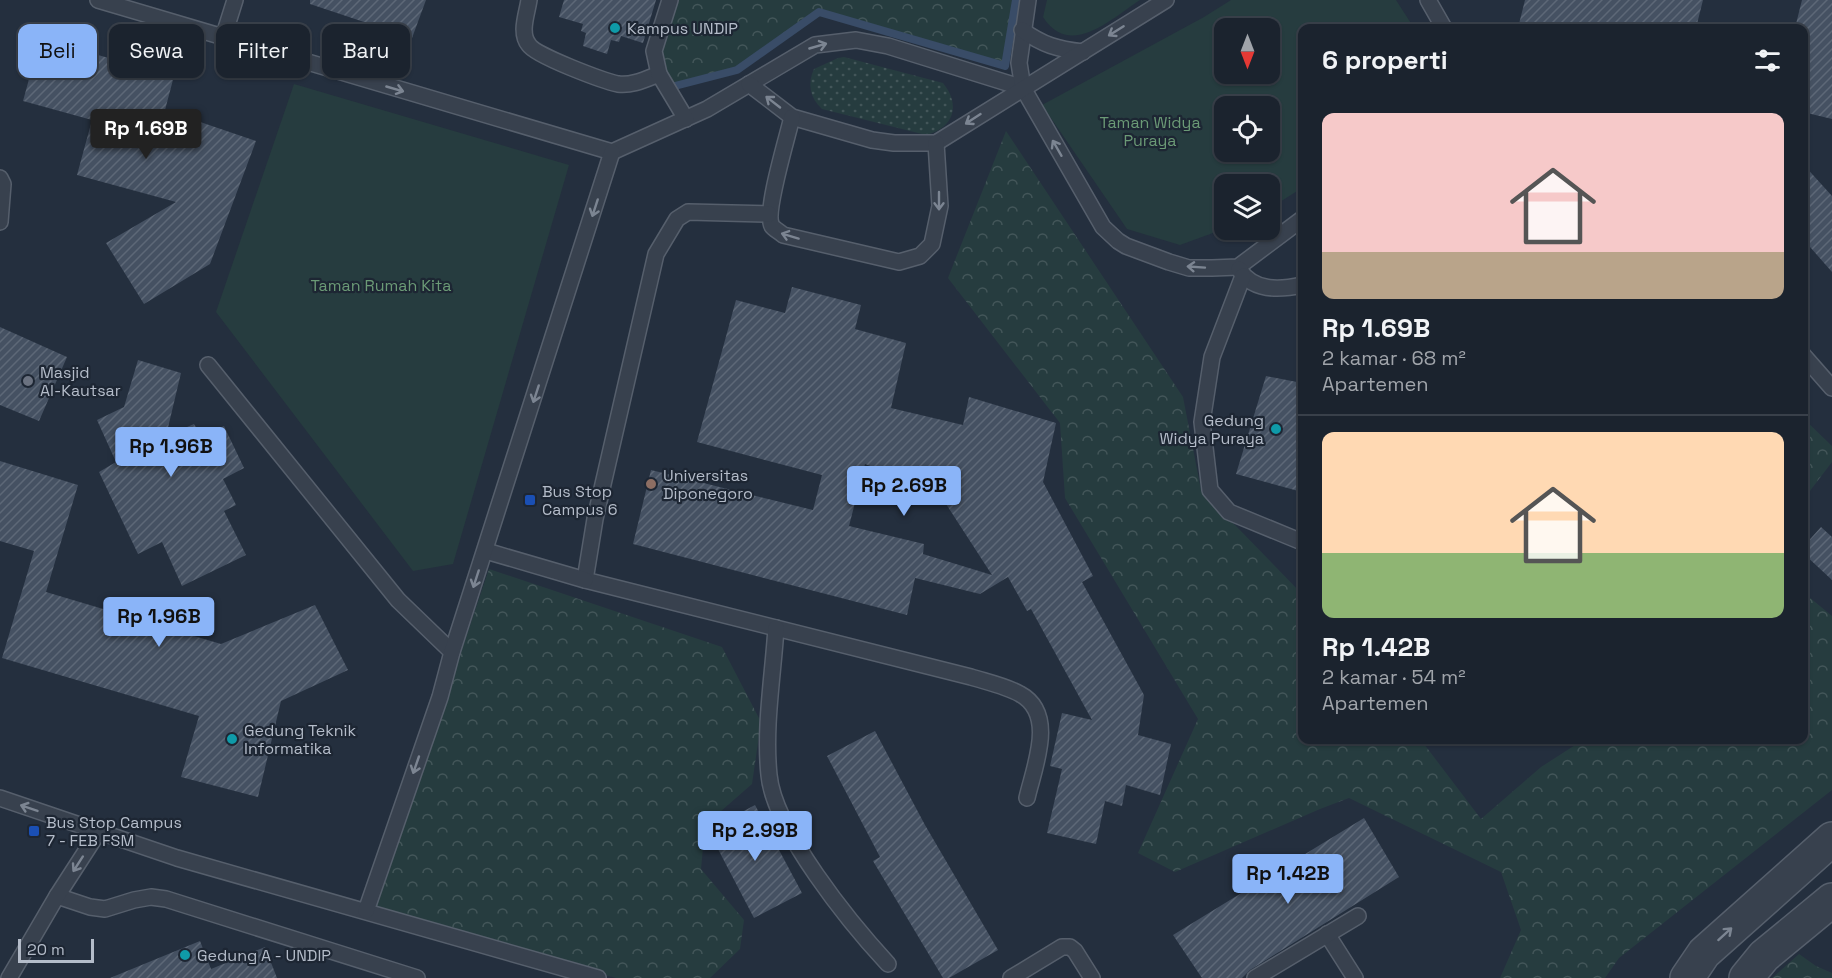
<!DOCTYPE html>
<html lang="id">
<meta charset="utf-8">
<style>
:root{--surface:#1b232e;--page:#242b36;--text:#f1f3f6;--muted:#a0a4aa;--line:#39404a;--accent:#8ab4f8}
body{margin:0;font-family:"Space Grotesk",sans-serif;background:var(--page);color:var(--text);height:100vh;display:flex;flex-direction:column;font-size:22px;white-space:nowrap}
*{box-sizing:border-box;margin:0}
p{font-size:20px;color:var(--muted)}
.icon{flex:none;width:33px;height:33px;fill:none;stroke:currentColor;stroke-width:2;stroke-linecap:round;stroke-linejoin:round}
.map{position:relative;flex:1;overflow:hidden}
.details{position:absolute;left:1298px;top:24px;width:510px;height:720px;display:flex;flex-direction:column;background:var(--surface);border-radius:12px;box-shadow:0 2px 4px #0004,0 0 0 2px var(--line)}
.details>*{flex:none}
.top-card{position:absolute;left:18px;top:24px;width:570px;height:54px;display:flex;gap:12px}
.needle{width:39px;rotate:180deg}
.tools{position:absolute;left:1214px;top:18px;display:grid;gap:12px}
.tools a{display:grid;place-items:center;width:66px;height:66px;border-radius:12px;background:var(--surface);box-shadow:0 2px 4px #0004,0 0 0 2px var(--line);font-size:30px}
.scale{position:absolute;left:18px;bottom:15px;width:76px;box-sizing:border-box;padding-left:6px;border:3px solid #b4bcc9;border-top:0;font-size:16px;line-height:21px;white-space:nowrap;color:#b4bcc9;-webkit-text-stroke:4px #1d2633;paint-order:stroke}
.price{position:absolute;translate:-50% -51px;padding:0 14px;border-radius:6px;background:var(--accent);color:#111;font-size:20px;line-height:39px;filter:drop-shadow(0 2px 3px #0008)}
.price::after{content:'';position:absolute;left:50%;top:36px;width:18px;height:14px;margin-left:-9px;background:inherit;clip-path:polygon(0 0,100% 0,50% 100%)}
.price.on{background:#222;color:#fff}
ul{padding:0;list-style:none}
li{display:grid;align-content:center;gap:12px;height:318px;padding:0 24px}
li+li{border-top:2px solid var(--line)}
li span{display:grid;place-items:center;height:186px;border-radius:12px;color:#555}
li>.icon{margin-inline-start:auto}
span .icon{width:108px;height:108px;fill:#fffc;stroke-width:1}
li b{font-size:26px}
h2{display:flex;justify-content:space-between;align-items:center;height:72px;padding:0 24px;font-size:26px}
.pill{padding:0 21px;border-radius:12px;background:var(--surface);box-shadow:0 2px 4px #0004,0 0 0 2px var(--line);font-size:21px;line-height:54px}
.pill.on{background:var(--accent);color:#111}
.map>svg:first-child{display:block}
.grass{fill:url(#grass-dots)}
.forest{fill:url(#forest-crowns)}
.green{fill:#263c3f;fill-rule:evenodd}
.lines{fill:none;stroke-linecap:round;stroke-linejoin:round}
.stream{stroke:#394c67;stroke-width:8}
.building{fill:url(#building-hatch);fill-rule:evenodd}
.service-casing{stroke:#565f6c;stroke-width:18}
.tertiary-casing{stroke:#565f6c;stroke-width:36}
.service{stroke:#38414e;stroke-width:15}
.tertiary{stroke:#38414e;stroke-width:33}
.oneway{stroke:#7c8592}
.culture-dot{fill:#0f9aa8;stroke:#1d2633;stroke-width:2}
.worship-dot{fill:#6b7280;stroke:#1d2633;stroke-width:2}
.education-dot{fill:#8d6e63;stroke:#1d2633;stroke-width:2}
.transit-dot{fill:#1a4fb4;stroke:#1d2633;stroke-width:2}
.labels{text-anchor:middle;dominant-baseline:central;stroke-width:4.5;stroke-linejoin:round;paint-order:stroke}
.poi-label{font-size:16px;fill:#b4bcc9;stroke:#1d2633;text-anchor:start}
.park-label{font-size:16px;fill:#6b9a76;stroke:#1d2633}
</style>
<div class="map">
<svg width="1832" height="978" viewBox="0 0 1832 978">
<defs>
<pattern id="grass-dots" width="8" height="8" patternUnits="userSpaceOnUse" patternTransform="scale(1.5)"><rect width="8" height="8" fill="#263c3f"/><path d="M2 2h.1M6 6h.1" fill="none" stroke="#435659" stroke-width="1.8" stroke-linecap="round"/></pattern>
<pattern id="forest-crowns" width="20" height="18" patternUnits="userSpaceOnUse" patternTransform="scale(1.5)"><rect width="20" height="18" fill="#263c3f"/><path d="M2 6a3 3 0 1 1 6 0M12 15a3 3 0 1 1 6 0" fill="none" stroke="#435659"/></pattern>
<pattern id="building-hatch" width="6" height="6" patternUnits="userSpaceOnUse" patternTransform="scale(1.5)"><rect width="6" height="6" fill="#455162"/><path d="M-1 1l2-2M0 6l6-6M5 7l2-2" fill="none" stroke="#5d6877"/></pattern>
</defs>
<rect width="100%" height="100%" fill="#242f3e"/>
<path class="grass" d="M844,57L943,83C961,105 954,128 926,135L822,109C810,98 807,84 814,69L838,58Z"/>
<g class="forest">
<path d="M677,0H1016L1005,66L819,12L737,70L667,88L658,63Z"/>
<path d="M1006,131L1183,397L1201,490L1302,594V740H1421L1481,819L1541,767L1583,740H1803V592L1832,616V790L1619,958L1605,978H1500L1521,930L1501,872L1349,798L1320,809L1175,872L1138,853L1198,719L1065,498L1060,423L948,278Z"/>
<path d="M1803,418L1832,446V462L1803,500Z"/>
<path d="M489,569L722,647L761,722L752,784L705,825L701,869L744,920L740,949L710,978H616L375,907Z"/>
<path d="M1799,954L1816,966L1832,973V978H1772Z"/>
</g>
<g class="green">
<path d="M1047,0H1140C1111,19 1070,59 1043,17Z"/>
<path d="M1231,0H1396L1414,28H1302V188L1269,209V184H1224V229L1180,245L1127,229L1042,105L1204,17ZM1269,28V74H1224V28ZM1269,106V152H1224V106Z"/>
<path d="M294,84L569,165L453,564L413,571L216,312Z"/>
</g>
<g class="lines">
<path class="stream" d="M667,88L737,70L819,12L1005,66L1016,0"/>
</g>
<g class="building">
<path d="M310,0H426L412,38L310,4Z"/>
<path d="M564,0H656L643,43L621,36L619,42L611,40L607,54L583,46L586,33L581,31L583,24L559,17Z"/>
<path d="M1525,0H1703L1696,28H1518Z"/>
<path d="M1802,0H1832V119L1803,112V28H1795Z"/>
<path d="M40,39L174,76L165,110L256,141L210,264L144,304L106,243L176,202L77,175L92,120L23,101Z"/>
<path d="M1803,164L1832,196V272L1803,239Z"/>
<path d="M792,287L861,305L855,329L906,343L891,408L963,425L969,397L1056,423L1043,482L1093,576L1082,582L1144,695L1138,735L1171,744L1160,795L1126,785L1122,806L1105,801L1096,844L1047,833L1062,769L1050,766L1062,713L1092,720L1031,609L1027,611L1008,577L980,594L915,578L907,615L633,544L651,470L813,510L822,475L697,442L736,300L785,313ZM865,464L934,490L935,487L992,575L923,554L924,544L849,526Z"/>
<path d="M0,327L67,357L39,421L0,405Z"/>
<path d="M138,360L181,373L166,436L194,424L202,437L224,426L244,468L223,479L236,505L224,511L246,555L182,586L162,542L138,554L99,472L116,462L97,420L124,407Z"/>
<path d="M1266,376L1302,383V492L1236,474Z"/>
<path d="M0,461L78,485L46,592L221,644L315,605L348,670L281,701L258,797L181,777L199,716L2,658L34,551L0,541Z"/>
<path d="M1821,527L1832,537V580L1803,553V547Z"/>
<path d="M875,731L925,825L998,950L949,978H943L873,861L880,857L827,756Z"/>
<path d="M755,805L802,893L754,918L708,830Z"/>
<path d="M1364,818L1399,877L1250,970L1242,978H1202L1173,935Z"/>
<path d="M200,941L211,969L265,947L277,978H110Z"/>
</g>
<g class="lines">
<defs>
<g id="service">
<path d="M98,0L612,152L707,109L815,45L856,40L888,46L1023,88"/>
<path d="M529,0C527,14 519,33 529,45C536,56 604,81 618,84C632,86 646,79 659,74"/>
<path d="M670,0L654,51L659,74L686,119"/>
<path d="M1028,0L1019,63L1023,88L1103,227L1118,241L1126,246L1169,262L1189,268H1212L1238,267L1302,219"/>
<path d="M1428,0L1444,28"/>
<path d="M1022,30C1043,45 1057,49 1083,52"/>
<path d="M223,38L235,0"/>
<path d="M749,84L792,117L872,140L894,143H936L1166,0"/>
<path d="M792,117C788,135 764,213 772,226C774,229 780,232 783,235L899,262L920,256L932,244L940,206L936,143"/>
<path d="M0,178L3,184L0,222"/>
<path d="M769,214L688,212L677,219L656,254L595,519L585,580L971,677C987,682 1006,686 1020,694C1057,714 1034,767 1027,798"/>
<path d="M1239,269C1253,292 1280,290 1302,285"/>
<path d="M1243,276L1212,357L1202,422L1210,490L1229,512L1302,542"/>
<path d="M1803,355L1832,388"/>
<path d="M208,365L398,600L452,652"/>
<path d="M486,551L585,580"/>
<path d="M776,628C773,676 764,727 769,775C774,830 851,924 888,964"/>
<path d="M0,798L177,858L598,978"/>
<path d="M57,896L90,907L105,909L134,900L151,897L166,899L417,978"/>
<path d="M366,911L440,697L452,652L612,152"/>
<path d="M1327,934L1355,978"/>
<path d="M9,978L57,896L99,831"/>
<path d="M1011,978L1062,947H1070L1075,951L1092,978"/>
<path d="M1255,978L1358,916"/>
</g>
<g id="tertiary">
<path d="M1687,978L1704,953L1832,839"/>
<path d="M1746,978L1764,956L1832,900"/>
</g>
</defs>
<use href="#service" class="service-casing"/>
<use href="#tertiary" class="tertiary-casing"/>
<use href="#service" class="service"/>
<use href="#tertiary" class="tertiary"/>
</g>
<defs><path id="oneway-shaft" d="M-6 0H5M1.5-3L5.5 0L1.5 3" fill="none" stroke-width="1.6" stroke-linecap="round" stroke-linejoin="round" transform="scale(1.5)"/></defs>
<g class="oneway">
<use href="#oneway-shaft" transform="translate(1116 31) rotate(148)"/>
<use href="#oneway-shaft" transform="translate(818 46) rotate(-16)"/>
<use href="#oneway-shaft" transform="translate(395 89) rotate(16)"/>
<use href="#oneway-shaft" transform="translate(773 102) rotate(-142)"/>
<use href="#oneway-shaft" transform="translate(973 119) rotate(147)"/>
<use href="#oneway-shaft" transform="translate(1057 148) rotate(-120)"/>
<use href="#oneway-shaft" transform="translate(939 201) rotate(90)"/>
<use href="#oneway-shaft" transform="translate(595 208) rotate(108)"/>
<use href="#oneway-shaft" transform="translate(790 236) rotate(-163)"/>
<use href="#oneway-shaft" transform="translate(1196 267) rotate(-176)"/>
<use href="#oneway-shaft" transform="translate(536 394) rotate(108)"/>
<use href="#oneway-shaft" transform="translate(476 579) rotate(108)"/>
<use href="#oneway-shaft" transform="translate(416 765) rotate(109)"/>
<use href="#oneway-shaft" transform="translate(29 808) rotate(-161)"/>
<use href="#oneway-shaft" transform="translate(78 864) rotate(123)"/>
<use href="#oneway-shaft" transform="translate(1725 934) rotate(-42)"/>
</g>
<g class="culture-dot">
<circle cx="615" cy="28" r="6"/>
<circle cx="1276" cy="429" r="6"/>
<circle cx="232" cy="739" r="6"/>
<circle cx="185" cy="955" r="6"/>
</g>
<circle class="worship-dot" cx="28" cy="381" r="6"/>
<circle class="education-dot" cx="651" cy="484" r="6"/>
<g class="transit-dot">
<rect x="524" y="494" width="12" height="12" rx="3"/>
<rect x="28" y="825" width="12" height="12" rx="3"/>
</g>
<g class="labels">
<g class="poi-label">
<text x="627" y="28">Kampus UNDIP</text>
<text x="40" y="372">Masjid<tspan x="40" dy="18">Al-Kautsar</tspan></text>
<text x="1264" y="420" text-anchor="end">Gedung<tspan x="1264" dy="18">Widya Puraya</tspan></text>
<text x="663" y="475">Universitas<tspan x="663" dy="18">Diponegoro</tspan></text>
<text x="542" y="491">Bus Stop<tspan x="542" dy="18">Campus 6</tspan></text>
<text x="244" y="730">Gedung Teknik<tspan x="244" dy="18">Informatika</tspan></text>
<text x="46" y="822">Bus Stop Campus<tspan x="46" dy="18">7 - FEB FSM</tspan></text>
<text x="197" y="955">Gedung A - UNDIP</text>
</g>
<g class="park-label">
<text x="1150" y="122">Taman Widya<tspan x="1150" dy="18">Puraya</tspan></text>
<text x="381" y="285">Taman Rumah Kita</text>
</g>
</g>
</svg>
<div class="tools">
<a><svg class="needle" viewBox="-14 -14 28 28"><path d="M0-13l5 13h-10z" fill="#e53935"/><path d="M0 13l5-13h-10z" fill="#a0a4aa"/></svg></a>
<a><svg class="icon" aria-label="locate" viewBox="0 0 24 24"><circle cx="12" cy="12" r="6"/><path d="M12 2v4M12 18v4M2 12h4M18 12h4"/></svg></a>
<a><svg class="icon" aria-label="layers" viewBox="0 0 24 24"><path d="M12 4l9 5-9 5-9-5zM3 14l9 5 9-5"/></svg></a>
</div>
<div class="scale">20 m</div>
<b class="price on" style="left:146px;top:160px">Rp 1.69B</b>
<b class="price" style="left:171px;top:478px">Rp 1.96B</b>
<b class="price" style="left:904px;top:517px">Rp 2.69B</b>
<b class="price" style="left:159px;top:648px">Rp 1.96B</b>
<b class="price" style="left:755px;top:862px">Rp 2.99B</b>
<b class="price" style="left:1288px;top:905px">Rp 1.42B</b>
<div class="top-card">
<a class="pill on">Beli</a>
<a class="pill">Sewa</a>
<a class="pill">Filter</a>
<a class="pill">Baru</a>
</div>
<section class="details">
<h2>6 properti<svg class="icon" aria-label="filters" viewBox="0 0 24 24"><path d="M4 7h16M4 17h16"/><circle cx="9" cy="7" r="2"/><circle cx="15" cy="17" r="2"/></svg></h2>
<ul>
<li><span style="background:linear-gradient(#f6c9c9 75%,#b9a48a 0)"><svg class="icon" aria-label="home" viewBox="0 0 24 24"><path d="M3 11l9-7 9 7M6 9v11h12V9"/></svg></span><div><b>Rp 1.69B</b><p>2 kamar · 68 m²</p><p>Apartemen</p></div></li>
<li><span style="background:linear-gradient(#ffd9b3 65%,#8fb573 0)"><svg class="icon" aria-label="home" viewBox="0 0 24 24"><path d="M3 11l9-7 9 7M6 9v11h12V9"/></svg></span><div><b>Rp 1.42B</b><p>2 kamar · 54 m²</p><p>Apartemen</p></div></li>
</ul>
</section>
</div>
